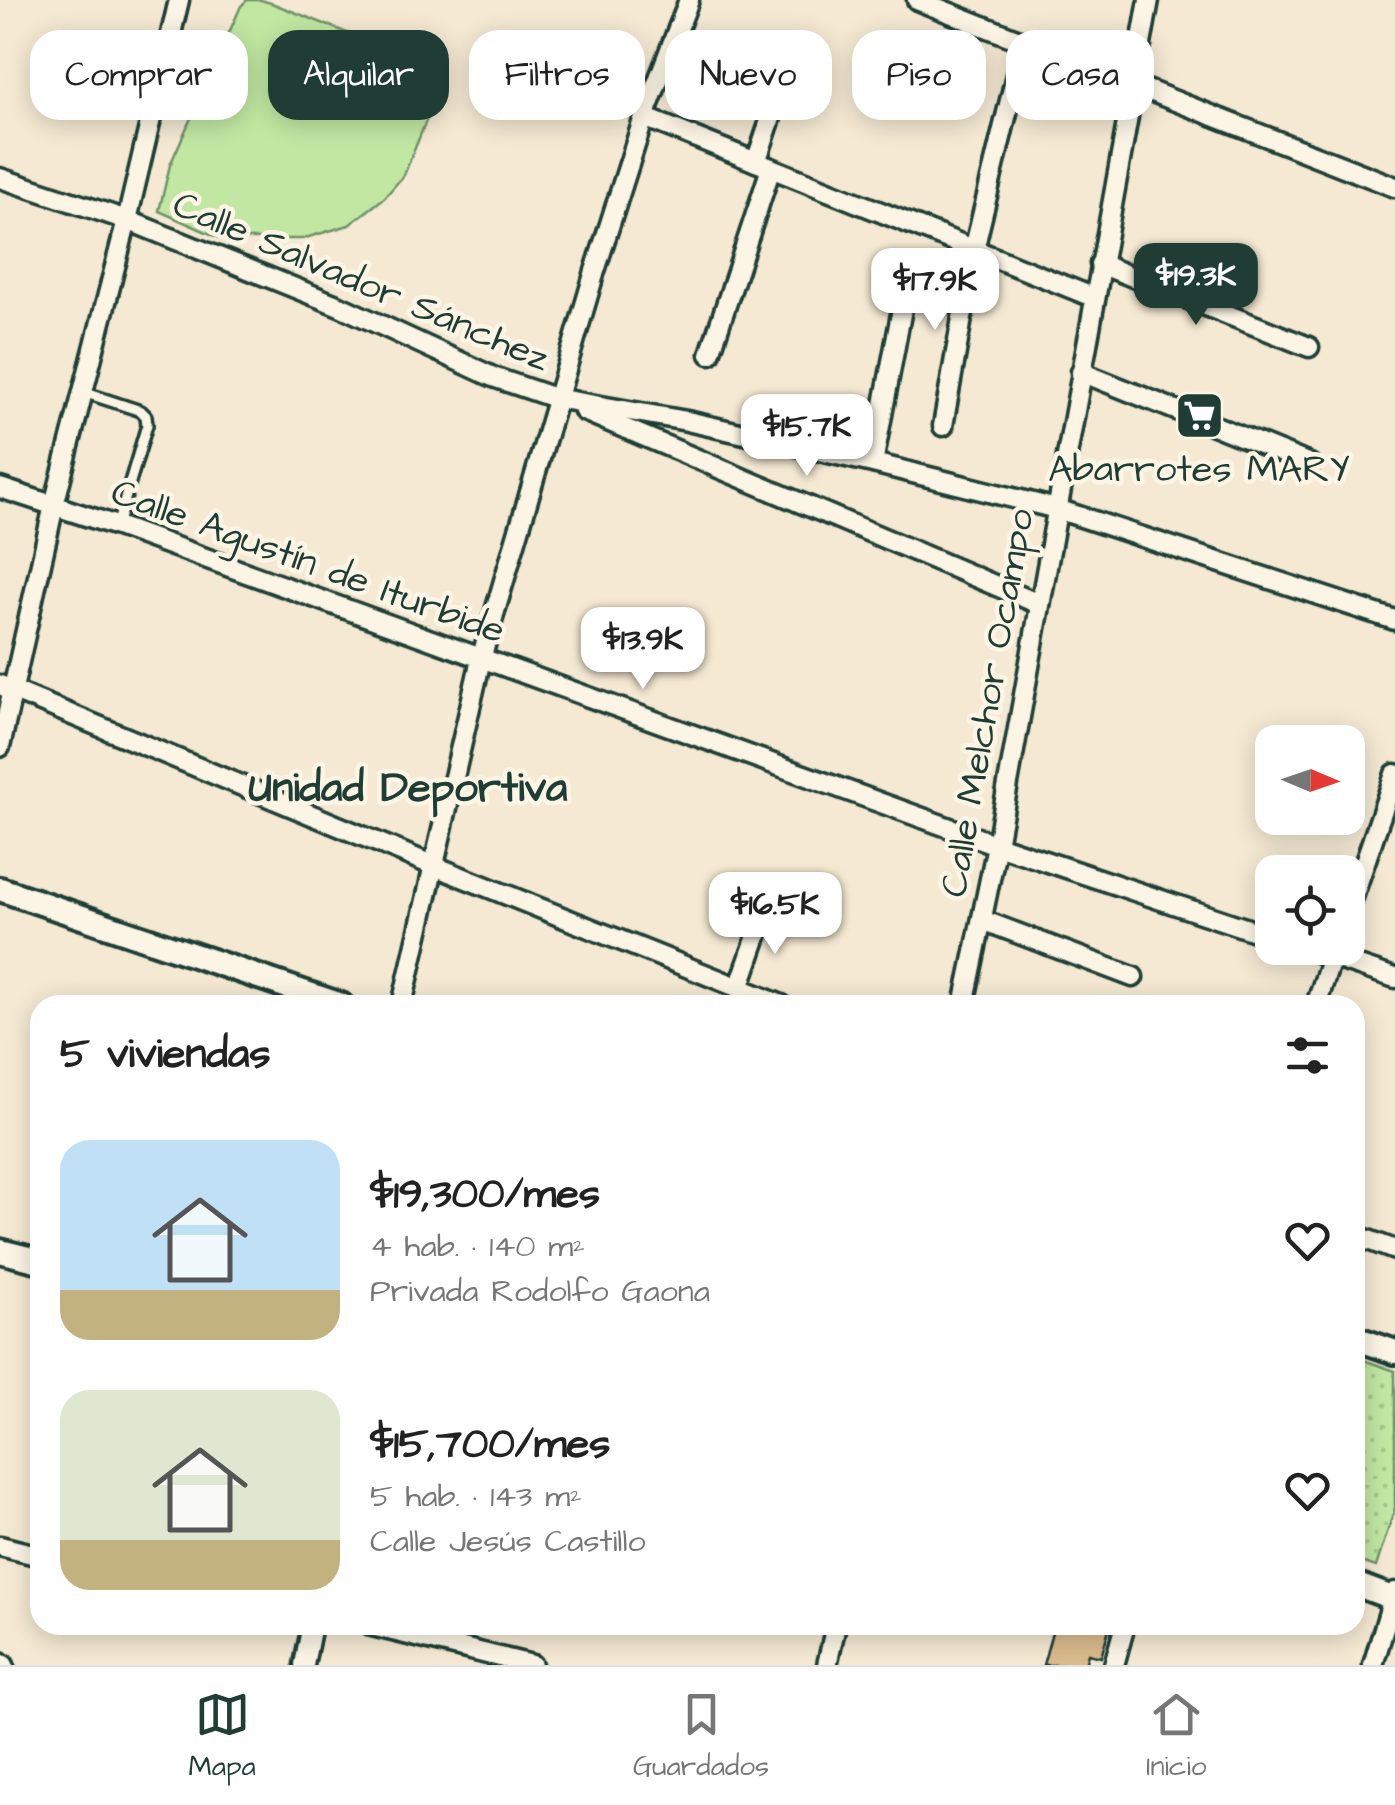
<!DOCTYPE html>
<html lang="es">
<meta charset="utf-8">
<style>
:root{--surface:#fff;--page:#f2f2f2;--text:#222;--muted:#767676;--line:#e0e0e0;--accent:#1f3d34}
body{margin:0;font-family:"Architects Daughter",sans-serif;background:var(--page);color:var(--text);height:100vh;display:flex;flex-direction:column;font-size:38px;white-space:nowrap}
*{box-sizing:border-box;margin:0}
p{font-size:32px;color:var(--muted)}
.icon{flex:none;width:55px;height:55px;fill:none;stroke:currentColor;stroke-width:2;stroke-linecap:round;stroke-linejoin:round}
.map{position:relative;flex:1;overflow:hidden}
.side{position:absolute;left:30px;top:995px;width:1335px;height:640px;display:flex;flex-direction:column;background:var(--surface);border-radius:30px;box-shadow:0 5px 25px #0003}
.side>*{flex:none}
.top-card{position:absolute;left:30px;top:30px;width:1335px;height:90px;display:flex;gap:20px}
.needle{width:65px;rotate:92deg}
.fabs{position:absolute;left:1255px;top:725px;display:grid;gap:20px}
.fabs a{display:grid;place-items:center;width:110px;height:110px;border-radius:20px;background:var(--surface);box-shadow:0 5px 25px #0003;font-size:50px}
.price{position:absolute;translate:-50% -85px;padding:0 22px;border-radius:20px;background:#fff;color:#222;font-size:32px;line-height:65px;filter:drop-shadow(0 2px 5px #0008)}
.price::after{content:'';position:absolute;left:50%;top:60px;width:30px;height:22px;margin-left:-15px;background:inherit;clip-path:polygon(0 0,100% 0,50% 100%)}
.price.on{background:var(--accent);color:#fff}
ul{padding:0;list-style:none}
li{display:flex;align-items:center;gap:30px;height:250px;padding:0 30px}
li span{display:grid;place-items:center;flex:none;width:280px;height:200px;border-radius:30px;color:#555}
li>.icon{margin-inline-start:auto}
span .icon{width:120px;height:120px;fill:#fffc;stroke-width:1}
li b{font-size:42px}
h2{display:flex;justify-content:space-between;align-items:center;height:120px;padding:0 30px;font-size:42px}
.tag{padding:0 35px;border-radius:30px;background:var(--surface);box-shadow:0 5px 25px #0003;font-size:35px;line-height:90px}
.tag.on{background:var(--accent);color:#fff}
.tab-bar{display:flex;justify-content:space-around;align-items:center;height:140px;border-top:2px solid var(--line);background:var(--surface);font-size:28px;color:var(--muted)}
.tab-bar a{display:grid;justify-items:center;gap:5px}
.tab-bar .on{color:var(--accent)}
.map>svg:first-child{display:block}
.grass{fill:#c1e7a2;stroke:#70926b;stroke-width:2.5}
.park{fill:url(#park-dots);stroke:#70926b;stroke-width:2.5}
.building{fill:#dabb8d;stroke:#1f3d34;stroke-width:2.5}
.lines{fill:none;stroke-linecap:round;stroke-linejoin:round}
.service-casing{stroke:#1f3d34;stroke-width:16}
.minor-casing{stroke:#1f3d34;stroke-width:25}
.tertiary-casing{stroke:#1f3d34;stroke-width:30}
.service{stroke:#fcf5e5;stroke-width:9}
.minor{stroke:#fcf5e5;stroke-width:18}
.tertiary{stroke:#fcf5e5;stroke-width:22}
.labels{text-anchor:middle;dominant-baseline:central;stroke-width:9;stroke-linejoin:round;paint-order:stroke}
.street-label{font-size:38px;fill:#1f3d34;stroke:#fcf5e5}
.poi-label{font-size:38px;fill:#1f3d34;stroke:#fcf5e5}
.quarter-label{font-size:42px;font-weight:bold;fill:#1f3d34;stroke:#fcf5e5}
</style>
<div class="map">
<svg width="1395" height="1665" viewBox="0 0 1395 1665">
<defs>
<pattern id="park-dots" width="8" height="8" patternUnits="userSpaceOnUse" patternTransform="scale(2.5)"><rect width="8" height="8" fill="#c1e7a2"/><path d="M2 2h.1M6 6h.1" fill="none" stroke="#a5c78c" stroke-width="1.8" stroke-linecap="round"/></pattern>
</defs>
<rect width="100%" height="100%" fill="#f5e9d3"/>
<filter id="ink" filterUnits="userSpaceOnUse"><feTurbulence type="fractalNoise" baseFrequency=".01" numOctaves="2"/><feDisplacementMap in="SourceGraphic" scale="20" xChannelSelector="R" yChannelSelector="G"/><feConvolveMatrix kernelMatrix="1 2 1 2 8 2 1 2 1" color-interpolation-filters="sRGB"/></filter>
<g filter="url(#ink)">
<path class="grass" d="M247,0H261L274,4L416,60L437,94L404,175L384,198L349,225L302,239H222L159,211L170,165L241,6Z"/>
<path class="park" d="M1355,1357L1395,1371V1508L1376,1567L1355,1560Z"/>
<path class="building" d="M1054,1625H1110L1101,1657L1088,1654L1085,1665H1043Z"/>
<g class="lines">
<defs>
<path id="service" d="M83,392L141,411L146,416L147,425L117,526"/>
<g id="minor">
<path d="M917,0L1395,187"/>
<path d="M644,117L1095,298"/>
<path d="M756,162L793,53"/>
<path d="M0,178L127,220L342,307L493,377L555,398L687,421L873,463L1057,509L1395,620"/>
<path d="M1100,264L1309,347"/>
<path d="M710,354L771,168"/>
<path d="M1081,372L1310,464"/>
<path d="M584,411L1039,604"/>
<path d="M943,426L974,250L1024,42"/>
<path d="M873,463L904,298"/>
<path d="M0,488L117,526L997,845L1272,937"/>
<path d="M0,685L432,865L782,1005"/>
<path d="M0,747L54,505L127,220L179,0"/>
<path d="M1348,912L1395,774"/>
<path d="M982,920L1133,977"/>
<path d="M1305,948L1395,978"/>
<path d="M739,988L766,910"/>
<path d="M402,1005L481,659L595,271L644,117L689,0"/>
<path d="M964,1005L997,845L1149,0"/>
<path d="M1316,1005L1335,948"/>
<path d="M1355,1235L1395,1250"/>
<path d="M0,1546L40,1556"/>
<path d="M368,1625L532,1665"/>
<path d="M0,1663L4,1665"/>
<path d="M304,1665L312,1625"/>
<path d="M827,1665L836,1625"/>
<path d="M1114,1665L1125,1625"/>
<path d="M1373,1665L1395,1592"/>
</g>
<g id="tertiary">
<path d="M0,889L341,1005"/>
<path d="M0,1251L40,1261"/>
<path d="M1355,1338L1395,1352"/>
<path d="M1355,1584L1395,1599"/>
</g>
</defs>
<use href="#service" class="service-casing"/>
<use href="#minor" class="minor-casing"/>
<use href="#tertiary" class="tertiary-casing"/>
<use href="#service" class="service"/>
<use href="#minor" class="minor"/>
<use href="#tertiary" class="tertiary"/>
</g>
</g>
<defs>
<symbol id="supermarket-square" viewBox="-11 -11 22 22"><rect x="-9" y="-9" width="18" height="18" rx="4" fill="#1f3d34" stroke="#fcf5e5"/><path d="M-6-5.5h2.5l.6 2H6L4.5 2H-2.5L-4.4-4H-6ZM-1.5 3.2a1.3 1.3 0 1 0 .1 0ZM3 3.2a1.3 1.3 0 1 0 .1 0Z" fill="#fff"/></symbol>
</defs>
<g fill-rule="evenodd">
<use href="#supermarket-square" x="1172" y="388" width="55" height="55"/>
</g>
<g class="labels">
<g class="street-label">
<text transform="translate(361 282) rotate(23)">Calle Salvador Sánchez</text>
<text transform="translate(308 562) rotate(20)">Calle Agustín de Iturbide</text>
<text transform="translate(988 703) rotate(-80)">Calle Melchor Ocampo</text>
</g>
<g class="poi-label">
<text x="1199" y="470">Abarrotes MARY</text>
</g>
<g class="quarter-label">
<text x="408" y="789">Unidad Deportiva</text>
</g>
</g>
</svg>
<div class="fabs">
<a><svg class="needle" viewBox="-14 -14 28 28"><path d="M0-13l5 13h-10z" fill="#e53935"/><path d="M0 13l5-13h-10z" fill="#767676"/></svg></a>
<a><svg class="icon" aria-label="locate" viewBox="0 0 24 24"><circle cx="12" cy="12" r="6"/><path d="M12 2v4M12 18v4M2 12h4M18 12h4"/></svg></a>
</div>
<b class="price on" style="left:1196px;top:328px">$19.3K</b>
<b class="price" style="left:935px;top:333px">$17.9K</b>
<b class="price" style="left:807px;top:479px">$15.7K</b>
<b class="price" style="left:643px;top:692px">$13.9K</b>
<b class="price" style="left:775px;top:957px">$16.5K</b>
<div class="top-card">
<a class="tag">Comprar</a>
<a class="tag on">Alquilar</a>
<a class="tag">Filtros</a>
<a class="tag">Nuevo</a>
<a class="tag">Piso</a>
<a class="tag">Casa</a>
</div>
<section class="side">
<h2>5 viviendas<svg class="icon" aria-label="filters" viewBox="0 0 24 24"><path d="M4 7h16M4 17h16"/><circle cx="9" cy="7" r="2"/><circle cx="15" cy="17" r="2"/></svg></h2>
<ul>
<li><span style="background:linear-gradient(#bfe0f5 75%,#c2b280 0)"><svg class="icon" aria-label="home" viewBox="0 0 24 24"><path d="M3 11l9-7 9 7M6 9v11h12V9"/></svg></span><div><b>$19,300/mes</b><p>4 hab. · 140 m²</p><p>Privada Rodolfo Gaona</p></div><svg class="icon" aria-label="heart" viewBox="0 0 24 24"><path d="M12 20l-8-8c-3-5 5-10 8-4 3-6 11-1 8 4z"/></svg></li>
<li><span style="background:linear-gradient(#dfe7d0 75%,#c2b280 0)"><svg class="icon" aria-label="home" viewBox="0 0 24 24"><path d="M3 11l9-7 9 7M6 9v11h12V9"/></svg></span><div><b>$15,700/mes</b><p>5 hab. · 143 m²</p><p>Calle Jesús Castillo</p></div><svg class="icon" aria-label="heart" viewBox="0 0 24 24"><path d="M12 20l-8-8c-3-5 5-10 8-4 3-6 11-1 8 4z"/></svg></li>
</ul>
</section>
</div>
<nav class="tab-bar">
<a class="on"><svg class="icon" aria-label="map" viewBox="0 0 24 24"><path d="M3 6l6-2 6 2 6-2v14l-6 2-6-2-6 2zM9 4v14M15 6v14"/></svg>Mapa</a>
<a><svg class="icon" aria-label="saved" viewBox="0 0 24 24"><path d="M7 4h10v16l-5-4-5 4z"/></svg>Guardados</a>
<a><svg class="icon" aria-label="home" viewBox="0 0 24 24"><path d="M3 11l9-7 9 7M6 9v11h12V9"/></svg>Inicio</a>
</nav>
